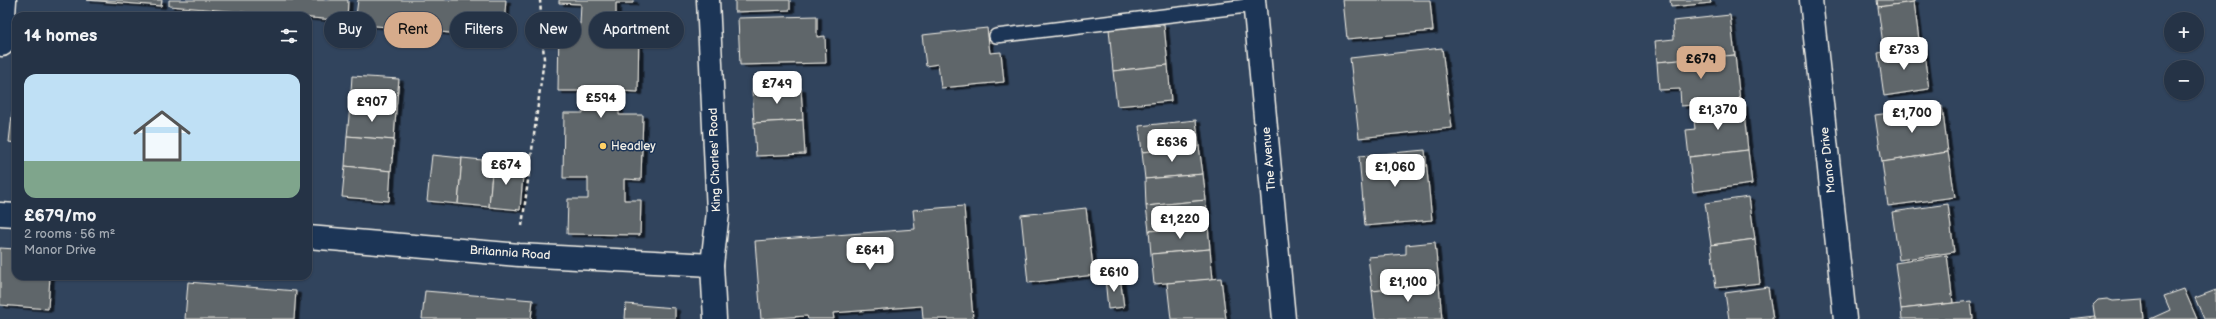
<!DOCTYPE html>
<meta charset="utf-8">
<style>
:root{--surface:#253346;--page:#2d3b4d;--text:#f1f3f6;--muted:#a3aab3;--line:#424e5f;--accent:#d6ab8b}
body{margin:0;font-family:"Balsamiq Sans",sans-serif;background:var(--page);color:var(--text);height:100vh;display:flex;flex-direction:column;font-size:15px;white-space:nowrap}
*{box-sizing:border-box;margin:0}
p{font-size:13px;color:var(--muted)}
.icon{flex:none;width:22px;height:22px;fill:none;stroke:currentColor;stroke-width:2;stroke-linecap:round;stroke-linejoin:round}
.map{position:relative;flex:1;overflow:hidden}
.drawer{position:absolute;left:12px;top:12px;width:300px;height:268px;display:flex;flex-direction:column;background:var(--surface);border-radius:12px;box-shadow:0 1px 3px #0004,0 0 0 1px var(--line)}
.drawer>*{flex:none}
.hud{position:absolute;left:324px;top:12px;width:380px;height:36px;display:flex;gap:8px}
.tools{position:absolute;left:2164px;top:12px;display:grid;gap:8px}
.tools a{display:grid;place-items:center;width:40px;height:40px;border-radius:50%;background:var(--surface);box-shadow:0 1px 3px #0004,0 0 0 1px var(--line);font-size:20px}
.price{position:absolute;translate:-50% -34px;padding:0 9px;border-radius:8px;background:#fff;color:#222;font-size:13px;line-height:26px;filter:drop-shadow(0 1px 2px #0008)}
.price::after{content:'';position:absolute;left:50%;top:24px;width:12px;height:9px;margin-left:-6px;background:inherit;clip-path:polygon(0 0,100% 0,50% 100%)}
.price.current{background:var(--accent);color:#111}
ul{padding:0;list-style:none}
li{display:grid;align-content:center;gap:8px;height:212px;padding:0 12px}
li+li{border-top:1px solid var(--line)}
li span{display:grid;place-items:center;height:124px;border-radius:12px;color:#555}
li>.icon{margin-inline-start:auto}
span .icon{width:72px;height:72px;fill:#fffc;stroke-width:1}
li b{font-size:17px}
h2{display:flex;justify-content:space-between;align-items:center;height:48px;padding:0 12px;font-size:17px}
.tag{padding:0 14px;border-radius:18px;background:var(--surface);box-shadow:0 1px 3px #0004,0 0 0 1px var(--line);font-size:14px;line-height:36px}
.tag.current{background:var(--accent);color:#111}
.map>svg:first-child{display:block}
.building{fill:#5f666b;stroke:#f4f1e8;filter:url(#shadow)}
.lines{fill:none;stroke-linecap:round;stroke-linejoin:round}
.service-casing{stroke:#f4f1e8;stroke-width:16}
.minor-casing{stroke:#f4f1e8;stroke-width:25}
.tertiary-casing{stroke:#f4f1e8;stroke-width:25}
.path{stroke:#f4f1e8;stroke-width:2.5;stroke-dasharray:4 3;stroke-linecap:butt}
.service{stroke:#1d3557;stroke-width:13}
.minor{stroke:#1d3557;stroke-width:22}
.tertiary{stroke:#1d3557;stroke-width:22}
.poi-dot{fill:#ffd166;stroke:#1d3557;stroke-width:1.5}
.labels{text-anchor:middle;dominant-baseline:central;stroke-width:3;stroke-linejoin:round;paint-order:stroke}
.poi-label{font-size:12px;fill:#f4f1e8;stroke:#1d3557;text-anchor:start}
.street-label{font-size:12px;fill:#f4f1e8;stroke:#1d3557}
</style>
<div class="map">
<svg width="2216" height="319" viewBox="0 0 2216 319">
<defs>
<filter id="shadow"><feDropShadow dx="4.5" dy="2.5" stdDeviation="0" flood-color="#0009"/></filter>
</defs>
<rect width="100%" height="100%" fill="#31445d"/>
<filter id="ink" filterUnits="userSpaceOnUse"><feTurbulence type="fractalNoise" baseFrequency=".025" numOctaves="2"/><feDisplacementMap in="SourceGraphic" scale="8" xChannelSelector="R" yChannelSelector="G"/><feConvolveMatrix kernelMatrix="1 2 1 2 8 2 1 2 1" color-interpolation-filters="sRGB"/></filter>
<g filter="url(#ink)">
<g class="building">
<path d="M86,0H162L161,6Z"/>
<path d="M169,0H348L347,21L169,6Z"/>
<path d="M358,0H506L503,38L355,24Z"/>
<path d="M559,0H633V3H616V27H639L638,92L619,91V115H643L641,180L624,179V200H641L640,235L567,234L568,199H588V178H563L564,113H583V91H558L559,23L580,24L581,4L559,3Z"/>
<path d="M735,0H790V10L735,12Z"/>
<path d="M1343,0H1430L1433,31L1347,39Z"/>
<path d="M1670,0H1710L1711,3L1671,7Z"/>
<path d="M1877,0H1914V2L1878,7Z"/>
<path d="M1914,2L1920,47L1884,52L1878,7Z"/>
<path d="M1730,15L1735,55L1657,62L1655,41L1674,39L1673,21Z"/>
<path d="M817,16V37L825,36L826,63L740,65L738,18Z"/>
<path d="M1164,25L1168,65L1113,71L1109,29Z"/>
<path d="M987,28L990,53L1001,52L1004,82L941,88L938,64L926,66L922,35Z"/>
<path d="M1923,46L1929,89L1884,96L1878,53Z"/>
<path d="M1442,48L1452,128L1359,138L1350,58Z"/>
<path d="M1735,55L1740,101L1681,106L1680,89L1659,90L1657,62Z"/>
<path d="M1168,65L1171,101L1117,106L1113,71Z"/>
<path d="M352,76L399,79L396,110L350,106Z"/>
<path d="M801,88L803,120L754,123L752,90Z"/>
<path d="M14,97H16V143L9,142Z"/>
<path d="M1743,104L1748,150L1689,157L1686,130L1695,129L1693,110Z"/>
<path d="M350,106L396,110L394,140L347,136Z"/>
<path d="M1942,106L1948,152L1882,162L1875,115Z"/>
<path d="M803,120L805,154L756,156L754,123Z"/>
<path d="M1196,120L1199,146L1142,152L1139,126Z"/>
<path d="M347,136L394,140L391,171L345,166Z"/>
<path d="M1199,146L1203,174L1145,179L1142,152Z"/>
<path d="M1425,150L1432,220L1365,226L1359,156Z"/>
<path d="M1748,150L1752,184L1693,192L1689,157Z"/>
<path d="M1948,152L1955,197L1888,206L1882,162Z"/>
<path d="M432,155L462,158L458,204L427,201Z"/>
<path d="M462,158L493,161L489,207L458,204Z"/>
<path d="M493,161L524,164L520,210L489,207Z"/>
<path d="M345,166L391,171L389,201L342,197Z"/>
<path d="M1203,174L1206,200L1146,206L1145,179Z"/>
<path d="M1749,197L1755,239L1711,245L1705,203Z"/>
<path d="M1206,200L1208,225L1149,231L1146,206Z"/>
<path d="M1948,204L1954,252L1899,260L1892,212Z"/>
<path d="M964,206L973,319H923L922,306L833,313L834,319H808L807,316L761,319L755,241L915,229L913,210Z"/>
<path d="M1086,208L1094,275L1028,283L1021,215Z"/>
<path d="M1208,225L1210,249L1151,254L1149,231Z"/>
<path d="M1755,239L1760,283L1716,288L1711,245Z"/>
<path d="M1435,242L1439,284L1372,291L1368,257L1406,254V245Z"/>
<path d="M0,248L16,249V276H50L48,309L0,305Z"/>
<path d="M1210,249L1213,279L1154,284L1151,254Z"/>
<path d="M1947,255L1953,303L1901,309L1895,263Z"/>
<path d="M1120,276L1124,307L1108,309L1105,278Z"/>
<path d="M1221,278L1226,319H1171L1167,283Z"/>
<path d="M188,282L296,291L294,319H185Z"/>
<path d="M1439,284L1442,319H1375L1372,291Z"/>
<path d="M1768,287L1773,319H1729L1725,293Z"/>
<path d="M2184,289L2197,319H2150L2170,310L2164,296Z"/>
<path d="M2216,290V319H2204L2195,298Z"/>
<path d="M425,291L533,300L531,319H422Z"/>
<path d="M2107,299L2113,301L2142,299L2144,319H2095L2093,305L2098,300Z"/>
<path d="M1971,301L1973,319H1902L1901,309Z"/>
<path d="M626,304L675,308V319H625Z"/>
<path d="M2095,316V319H2068Z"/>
</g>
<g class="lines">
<defs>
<path id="service" d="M996,36L1255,5"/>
<g id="minor">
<path d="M1254,0L1284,319"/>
<path d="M1811,0L1845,319"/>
<path d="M2,45L5,0"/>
<path d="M0,214L16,215"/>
<path d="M308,237L519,255L712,265"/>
</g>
<path id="tertiary" d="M708,0L718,212L712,265L715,319"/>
</defs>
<use href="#service" class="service-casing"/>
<use href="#minor" class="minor-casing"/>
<use href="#tertiary" class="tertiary-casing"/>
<path class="path" d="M522,226L544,59L540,0"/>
<use href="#service" class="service"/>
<use href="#minor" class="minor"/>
<use href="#tertiary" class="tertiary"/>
</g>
</g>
<circle class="poi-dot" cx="603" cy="146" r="4"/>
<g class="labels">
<g class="poi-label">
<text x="611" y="146">Headley</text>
</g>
<g class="street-label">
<text transform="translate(1269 159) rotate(-95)">The Avenue</text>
<text transform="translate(715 160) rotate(-92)">King Charles' Road</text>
<text transform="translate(1828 160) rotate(-96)">Manor Drive</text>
<text transform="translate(510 253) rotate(4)">Britannia Road</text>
</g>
</g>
</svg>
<div class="tools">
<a>+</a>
<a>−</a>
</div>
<b class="price" style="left:1904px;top:71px">£733</b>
<b class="price current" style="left:1701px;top:80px">£679</b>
<b class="price" style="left:777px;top:105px">£749</b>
<b class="price" style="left:601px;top:119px">£594</b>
<b class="price" style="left:372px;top:123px">£907</b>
<b class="price" style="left:1718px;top:131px">£1,370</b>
<b class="price" style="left:1912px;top:134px">£1,700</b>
<b class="price" style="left:1172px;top:163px">£636</b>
<b class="price" style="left:506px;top:186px">£674</b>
<b class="price" style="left:1395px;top:188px">£1,060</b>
<b class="price" style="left:1180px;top:240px">£1,220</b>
<b class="price" style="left:870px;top:271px">£641</b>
<b class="price" style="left:1114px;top:293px">£610</b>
<b class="price" style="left:1408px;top:303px">£1,100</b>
<div class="hud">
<a class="tag">Buy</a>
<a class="tag current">Rent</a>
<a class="tag">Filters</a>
<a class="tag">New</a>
<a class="tag">Apartment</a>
</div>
<section class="drawer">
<h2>14 homes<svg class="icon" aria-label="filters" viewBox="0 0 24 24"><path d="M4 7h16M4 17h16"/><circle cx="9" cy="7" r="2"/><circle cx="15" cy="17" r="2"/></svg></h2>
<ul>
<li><span style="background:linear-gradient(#bfe0f5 70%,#7fa58c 0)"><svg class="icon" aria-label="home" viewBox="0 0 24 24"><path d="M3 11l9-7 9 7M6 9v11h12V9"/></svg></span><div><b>£679/mo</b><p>2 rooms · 56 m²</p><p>Manor Drive</p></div></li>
</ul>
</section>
</div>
